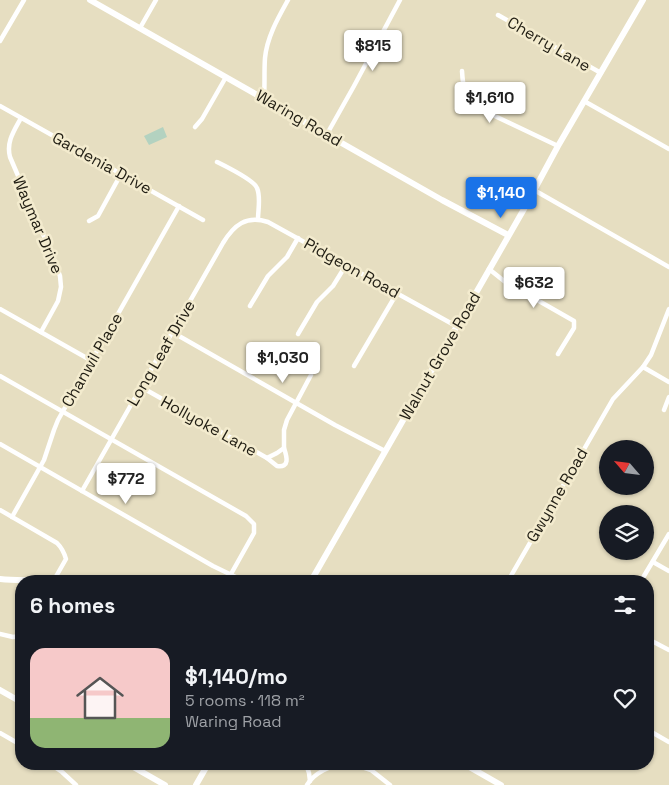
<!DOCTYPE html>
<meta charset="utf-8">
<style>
:root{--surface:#171b24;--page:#20242c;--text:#f1f3f6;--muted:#9ea1a6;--accent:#1a73e8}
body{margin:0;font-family:"Space Grotesk",sans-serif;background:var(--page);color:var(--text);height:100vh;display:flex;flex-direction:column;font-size:19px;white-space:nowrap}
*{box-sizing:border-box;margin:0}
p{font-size:16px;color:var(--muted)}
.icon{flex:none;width:28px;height:28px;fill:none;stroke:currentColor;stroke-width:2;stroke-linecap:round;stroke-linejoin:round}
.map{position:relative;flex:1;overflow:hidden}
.drawer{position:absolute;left:15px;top:575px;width:639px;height:195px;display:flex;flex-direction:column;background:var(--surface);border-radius:20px;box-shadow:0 1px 4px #0004}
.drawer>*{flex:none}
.needle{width:32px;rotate:298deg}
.tools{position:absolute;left:599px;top:440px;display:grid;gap:10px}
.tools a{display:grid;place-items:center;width:55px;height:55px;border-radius:50%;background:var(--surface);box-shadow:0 1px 4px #0004;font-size:25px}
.price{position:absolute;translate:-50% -42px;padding:0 11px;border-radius:5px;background:#fff;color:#222;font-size:16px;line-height:32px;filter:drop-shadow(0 1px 2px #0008)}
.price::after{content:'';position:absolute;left:50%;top:30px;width:15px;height:11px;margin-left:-8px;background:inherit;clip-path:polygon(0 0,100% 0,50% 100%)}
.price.active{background:var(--accent);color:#fff}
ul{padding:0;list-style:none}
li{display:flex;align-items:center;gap:15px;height:125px;padding:0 15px}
li span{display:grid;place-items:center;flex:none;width:140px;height:100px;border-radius:15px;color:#555}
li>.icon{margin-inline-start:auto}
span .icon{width:60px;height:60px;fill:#fffc;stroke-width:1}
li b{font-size:21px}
h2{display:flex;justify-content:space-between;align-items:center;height:60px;padding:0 15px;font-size:21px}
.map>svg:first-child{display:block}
.green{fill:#b3d2c0}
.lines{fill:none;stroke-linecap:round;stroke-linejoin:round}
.street{stroke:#fff;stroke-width:4.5}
.secondary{stroke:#fff;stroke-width:6}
.labels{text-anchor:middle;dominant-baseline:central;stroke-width:5;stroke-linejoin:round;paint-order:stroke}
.street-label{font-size:16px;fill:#201d13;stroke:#f3ebce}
</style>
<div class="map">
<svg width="669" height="785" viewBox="0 0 669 785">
<rect width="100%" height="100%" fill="#e6dec1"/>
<path class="green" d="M163,127L167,137L149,145L144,136Z"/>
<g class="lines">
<g class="street">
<path d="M498,15L601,73"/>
<path d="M140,28L156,0"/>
<path d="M0,41L24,0"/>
<path d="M462,71C463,88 464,97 478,108L558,146"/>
<path d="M264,98C265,85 264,71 265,58C267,37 278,18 288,0"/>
<path d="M584,101L669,149"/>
<path d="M0,106L203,220"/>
<path d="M21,118C14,131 6,142 10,157L55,262L60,276L61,287L58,301L41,332"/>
<path d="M195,127L202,119L226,77"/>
<path d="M327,134L354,86L400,0"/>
<path d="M217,162C225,166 254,180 257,188C261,197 258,210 258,219"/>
<path d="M534,190L669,267"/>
<path d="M89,221L98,216L121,174"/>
<path d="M489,269L504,281L574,321V328L558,354"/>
<path d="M250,306L268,276L287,257L298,238"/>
<path d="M0,309L92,361"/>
<path d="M172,332L335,425L385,451"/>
<path d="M298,334L317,302L333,286L346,265"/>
<path d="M354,366L397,293"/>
<path d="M643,367L669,382"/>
<path d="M0,376L246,516L254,524V533L231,574"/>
<path d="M141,387L267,458L277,453L284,448V430L287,420L311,375"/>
<path d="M664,410L669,397"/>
<path d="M0,444L213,566L244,581"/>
<path d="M267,458L277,466C290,468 287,457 284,448"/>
<path d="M82,491L223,243C234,225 246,215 268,222L456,326"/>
<path d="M0,510L57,543C62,548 64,552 66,559L54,580"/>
<path d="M12,517L44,460L54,430L58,420L179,206"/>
<path d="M653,562L669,571"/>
<path d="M508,581L613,399L643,367L651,355L669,309"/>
<path d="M641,581L669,534"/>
<path d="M0,634L13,637L20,636L21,634"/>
<path d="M648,639L669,650"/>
<path d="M648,730L669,742"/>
<path d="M0,733L21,745"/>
<path d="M50,764L62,772L76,785"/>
<path d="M306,764L309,773L310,781"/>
<path d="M353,764L371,770L390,785"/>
<path d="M307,785C314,773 331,765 344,764"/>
</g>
<g class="secondary">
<path d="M90,0L442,200L508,235"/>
<path d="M0,579C24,582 47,578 71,581"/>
<path d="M311,581L524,209L558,146L643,0"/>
<path d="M0,690L21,702"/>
<path d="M128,764L165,785"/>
<path d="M464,764L501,785"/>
<path d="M196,785L208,764"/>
</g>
</g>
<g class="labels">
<g class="street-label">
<text transform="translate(549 44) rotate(30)">Cherry Lane</text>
<text transform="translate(299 118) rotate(30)">Waring Road</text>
<text transform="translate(102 163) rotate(29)">Gardenia Drive</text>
<text transform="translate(38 225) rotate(67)">Waymar Drive</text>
<text transform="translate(352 268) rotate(29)">Pidgeon Road</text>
<text transform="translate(161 353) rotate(-60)">Long Leaf Drive</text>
<text transform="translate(440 356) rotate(-60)">Walnut Grove Road</text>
<text transform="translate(92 360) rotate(-60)">Chanwil Place</text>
<text transform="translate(209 426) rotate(29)">Hollyoke Lane</text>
<text transform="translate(557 495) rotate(-60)">Gwynne Road</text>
</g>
</g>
</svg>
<div class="tools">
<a><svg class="needle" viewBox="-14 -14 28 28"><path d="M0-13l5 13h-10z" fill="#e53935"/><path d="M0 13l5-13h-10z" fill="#9ea1a6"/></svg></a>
<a><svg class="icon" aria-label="layers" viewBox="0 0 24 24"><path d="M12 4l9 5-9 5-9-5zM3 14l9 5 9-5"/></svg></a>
</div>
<b class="price" style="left:373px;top:72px">$815</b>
<b class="price" style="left:490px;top:124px">$1,610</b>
<b class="price active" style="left:501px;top:219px">$1,140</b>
<b class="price" style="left:534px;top:309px">$632</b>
<b class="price" style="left:283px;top:384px">$1,030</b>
<b class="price" style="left:126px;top:505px">$772</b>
<section class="drawer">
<h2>6 homes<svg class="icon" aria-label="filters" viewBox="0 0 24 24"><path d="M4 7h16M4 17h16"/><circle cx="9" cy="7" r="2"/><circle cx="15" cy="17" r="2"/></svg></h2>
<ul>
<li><span style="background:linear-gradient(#f6c9c9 70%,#8fb573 0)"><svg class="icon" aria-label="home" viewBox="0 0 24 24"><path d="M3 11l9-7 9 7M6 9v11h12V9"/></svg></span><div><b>$1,140/mo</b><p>5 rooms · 118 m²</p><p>Waring Road</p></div><svg class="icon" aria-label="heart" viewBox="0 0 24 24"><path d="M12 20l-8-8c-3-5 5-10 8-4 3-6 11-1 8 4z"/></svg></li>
</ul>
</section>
</div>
